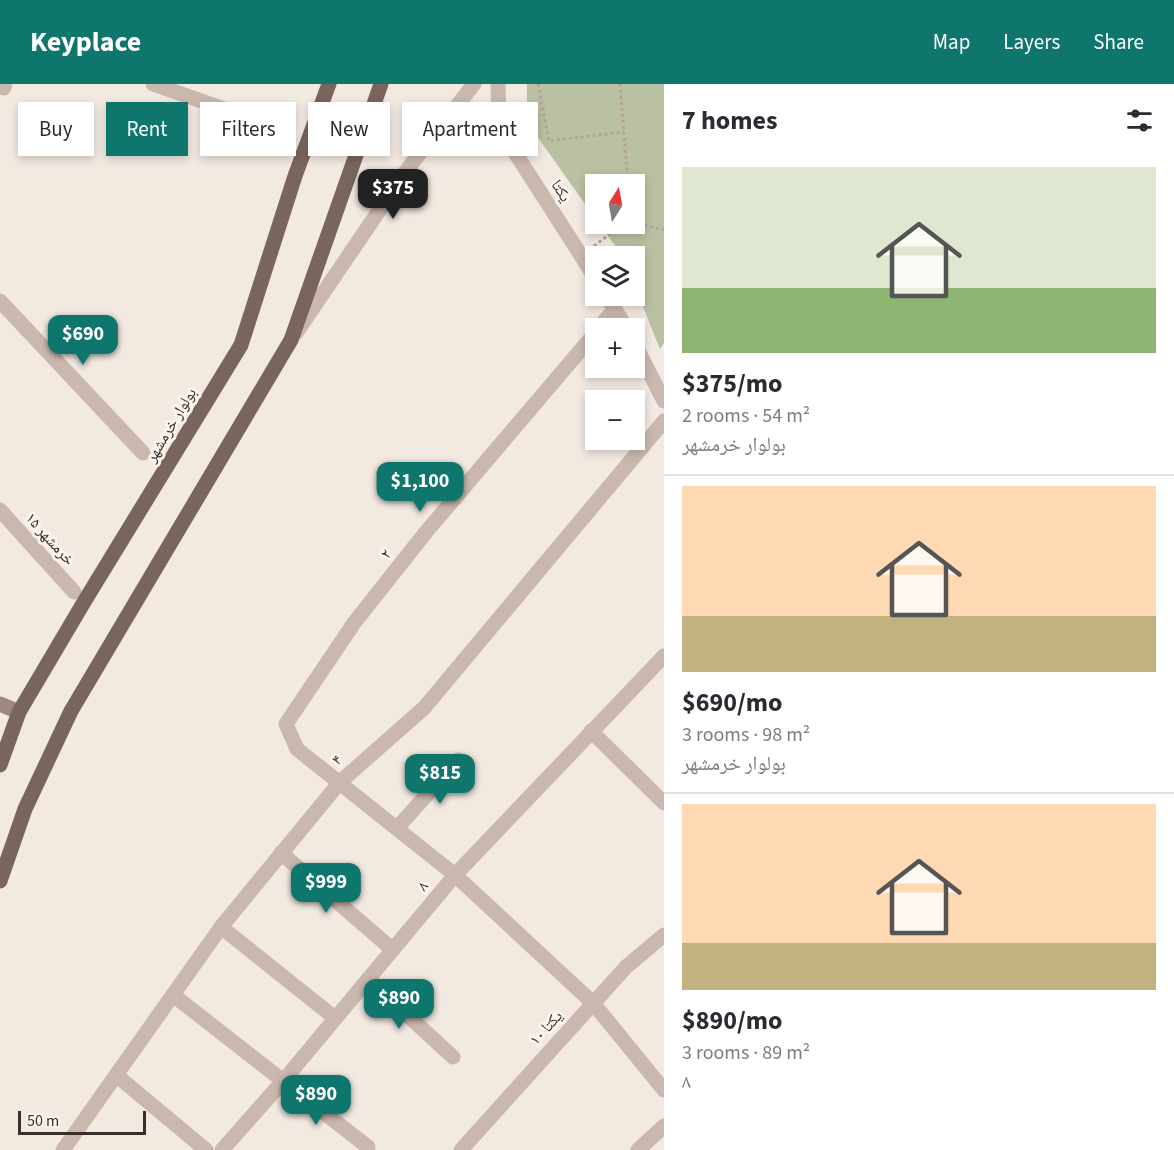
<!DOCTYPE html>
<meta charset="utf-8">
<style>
:root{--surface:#fff;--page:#f2f2f3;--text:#2b2b33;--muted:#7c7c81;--line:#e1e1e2;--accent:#0f766e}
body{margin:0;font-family:"Source Sans 3","Noto Naskh Arabic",sans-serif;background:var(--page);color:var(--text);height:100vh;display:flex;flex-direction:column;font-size:22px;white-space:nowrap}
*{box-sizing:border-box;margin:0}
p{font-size:20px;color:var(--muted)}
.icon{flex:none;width:33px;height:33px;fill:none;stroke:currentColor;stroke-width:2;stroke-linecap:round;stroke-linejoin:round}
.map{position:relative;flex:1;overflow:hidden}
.sheet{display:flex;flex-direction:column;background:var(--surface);width:510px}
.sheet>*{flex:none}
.hud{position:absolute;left:18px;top:18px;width:555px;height:54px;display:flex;gap:12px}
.needle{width:39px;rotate:11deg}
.buttons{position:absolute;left:585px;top:90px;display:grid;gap:12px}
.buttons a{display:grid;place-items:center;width:60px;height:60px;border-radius:0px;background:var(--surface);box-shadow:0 3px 9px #0003;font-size:30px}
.scale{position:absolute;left:18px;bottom:15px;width:128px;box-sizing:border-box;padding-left:6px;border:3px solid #392e2c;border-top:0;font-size:16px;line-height:21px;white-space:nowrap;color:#392e2c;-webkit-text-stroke:4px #faf3ee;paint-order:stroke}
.price{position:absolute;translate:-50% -51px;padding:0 14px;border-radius:12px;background:var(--accent);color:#fff;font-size:20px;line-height:39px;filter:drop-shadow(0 2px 3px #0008)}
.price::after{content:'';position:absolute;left:50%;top:36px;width:18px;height:14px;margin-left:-9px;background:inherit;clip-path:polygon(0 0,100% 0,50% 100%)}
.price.current{background:#222;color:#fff}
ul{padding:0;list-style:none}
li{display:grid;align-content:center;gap:12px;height:318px;padding:0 18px}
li+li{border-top:2px solid var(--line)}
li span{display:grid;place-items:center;height:186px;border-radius:0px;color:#555}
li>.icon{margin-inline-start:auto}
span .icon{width:108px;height:108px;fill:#fffc;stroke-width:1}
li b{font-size:26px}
h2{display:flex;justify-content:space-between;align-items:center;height:72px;padding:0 18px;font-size:26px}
.pill{padding:0 21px;border-radius:0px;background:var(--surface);box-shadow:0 3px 9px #0003;font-size:21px;line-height:54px}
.pill.current{background:var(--accent);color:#fff}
header{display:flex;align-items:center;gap:36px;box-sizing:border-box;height:84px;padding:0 30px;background:var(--accent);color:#fff}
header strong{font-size:28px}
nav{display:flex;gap:33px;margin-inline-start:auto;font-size:21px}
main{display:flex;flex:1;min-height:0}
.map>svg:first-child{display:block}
.park{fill:#bac1a2}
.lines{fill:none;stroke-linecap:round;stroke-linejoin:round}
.path{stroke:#b6a298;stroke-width:3;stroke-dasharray:3 3;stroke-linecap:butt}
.minor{stroke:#cab8ae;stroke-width:15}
.tertiary{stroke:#cab8ae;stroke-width:15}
.secondary{stroke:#9e877f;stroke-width:15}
.primary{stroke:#7a645e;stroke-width:15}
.labels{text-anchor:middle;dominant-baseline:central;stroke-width:6;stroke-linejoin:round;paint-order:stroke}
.street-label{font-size:16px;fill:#392e2c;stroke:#faf3ee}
</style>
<header>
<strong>Keyplace</strong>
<nav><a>Map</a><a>Layers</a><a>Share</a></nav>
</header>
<main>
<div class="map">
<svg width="664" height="1066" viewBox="0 0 664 1066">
<rect width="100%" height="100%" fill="#f2e9e1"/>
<path class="park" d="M527,0H664V259L660,265L635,203L634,172H622L600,140H634V100H596L595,134L527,38Z"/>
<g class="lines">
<g class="path">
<path d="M538,0L549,57L624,48"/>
<path d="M620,0L628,100"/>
<path d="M634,135L641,140L664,146"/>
<path d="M594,162L623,140"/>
</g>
<g class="minor">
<path d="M153,0L258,37"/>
<path d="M4,4L5,0"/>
<path d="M0,217L143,369"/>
<path d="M598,244L615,225"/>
<path d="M596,248L426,448L354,539L286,640L297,665L455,791L593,919L664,1006"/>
<path d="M0,426L74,508"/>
<path d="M591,647L664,719"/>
<path d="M397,744L458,676"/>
<path d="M281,769L393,866"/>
<path d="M221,843L335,934"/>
<path d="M368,895L453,973"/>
<path d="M173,911L368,1063"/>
<path d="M116,991L206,1066"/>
<path d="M63,1066L221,843L340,698L424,624L664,337"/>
<path d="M222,1066L284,996L455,791L664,572"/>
<path d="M461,1066L626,883L664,851"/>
<path d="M638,1066L664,1042"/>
</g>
<g class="tertiary">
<path d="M498,0L499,33L507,56L596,195"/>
<path d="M606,212L627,244"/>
<path d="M296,249L406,87L474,0"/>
<path d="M634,259L664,317"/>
</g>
<path class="secondary" d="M0,620L19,628"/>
<g class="primary">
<path d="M0,681L19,628L84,518L241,261L295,92L329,0"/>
<path d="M0,797L25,725L71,627L291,256L381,0"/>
</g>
</g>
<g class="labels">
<g class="street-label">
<text transform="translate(561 107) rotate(58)">یکتا</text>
<text transform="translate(171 341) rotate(-59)">بولوار خرمشهر</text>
<text transform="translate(50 455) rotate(48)">۱۵ خرمشهر</text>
<text transform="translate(386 470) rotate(-52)">۲</text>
<text transform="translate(337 676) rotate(-41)">۴</text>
<text transform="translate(423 802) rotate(-50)">۸</text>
<text transform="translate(546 944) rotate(-48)">۱۰ یکتا</text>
</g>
</g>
</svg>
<div class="buttons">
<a><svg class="needle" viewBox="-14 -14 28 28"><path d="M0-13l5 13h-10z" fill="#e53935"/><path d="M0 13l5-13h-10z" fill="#7c7c81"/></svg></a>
<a><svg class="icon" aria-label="layers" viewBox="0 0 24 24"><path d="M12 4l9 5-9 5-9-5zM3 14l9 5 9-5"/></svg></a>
<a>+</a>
<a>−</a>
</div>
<div class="scale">50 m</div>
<b class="price current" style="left:393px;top:136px">$375</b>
<b class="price" style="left:83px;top:282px">$690</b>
<b class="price" style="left:420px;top:429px">$1,100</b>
<b class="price" style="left:440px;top:721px">$815</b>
<b class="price" style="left:326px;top:830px">$999</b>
<b class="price" style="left:399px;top:946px">$890</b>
<b class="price" style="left:316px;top:1042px">$890</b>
<div class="hud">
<a class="pill">Buy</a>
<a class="pill current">Rent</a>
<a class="pill">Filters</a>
<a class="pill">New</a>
<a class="pill">Apartment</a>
</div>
</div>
<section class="sheet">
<h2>7 homes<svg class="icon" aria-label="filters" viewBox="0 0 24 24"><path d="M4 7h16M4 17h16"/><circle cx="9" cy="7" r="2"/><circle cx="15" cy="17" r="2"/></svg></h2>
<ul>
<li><span style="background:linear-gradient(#dfe7d0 65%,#8fb573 0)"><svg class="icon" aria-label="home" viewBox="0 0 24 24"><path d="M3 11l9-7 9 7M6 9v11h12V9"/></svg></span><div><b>$375/mo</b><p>2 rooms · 54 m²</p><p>بولوار خرمشهر</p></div></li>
<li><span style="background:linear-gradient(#ffd9b3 70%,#c2b280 0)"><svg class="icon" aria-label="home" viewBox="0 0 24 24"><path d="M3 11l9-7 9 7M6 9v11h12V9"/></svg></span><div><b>$690/mo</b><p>3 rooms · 98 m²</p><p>بولوار خرمشهر</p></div></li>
<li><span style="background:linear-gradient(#ffd9b3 75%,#c2b280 0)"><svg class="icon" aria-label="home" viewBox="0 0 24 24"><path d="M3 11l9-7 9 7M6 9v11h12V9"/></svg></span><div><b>$890/mo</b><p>3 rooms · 89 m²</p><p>۸</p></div></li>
</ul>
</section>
</main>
